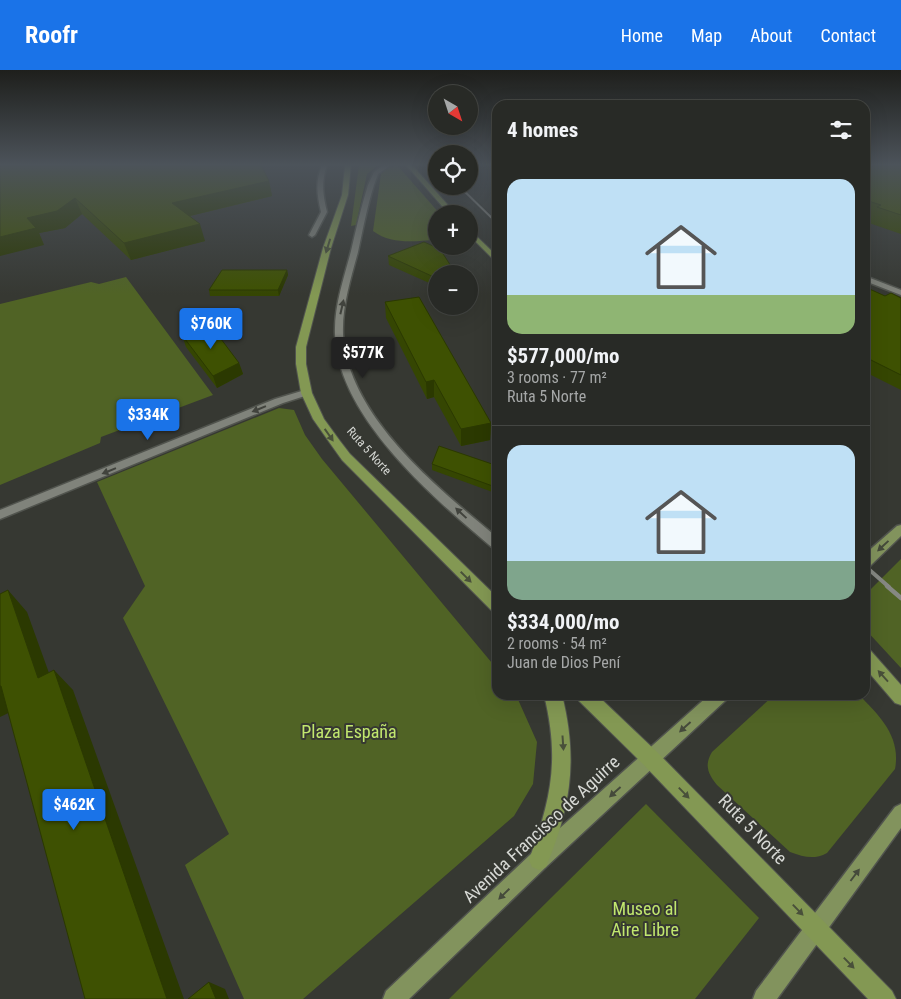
<!DOCTYPE html>
<meta charset="utf-8">
<style>
:root{--surface:#282a26;--page:#30322e;--text:#f1f3f6;--muted:#a5a7a7;--line:#444643;--accent:#1a73e8}
body{margin:0;font-family:"Roboto Condensed",sans-serif;background:var(--page);color:var(--text);height:100vh;display:flex;flex-direction:column;font-size:19px;white-space:nowrap}
*{box-sizing:border-box;margin:0}
p{font-size:16px;color:var(--muted)}
.icon{flex:none;width:28px;height:28px;fill:none;stroke:currentColor;stroke-width:2;stroke-linecap:round;stroke-linejoin:round}
.map{position:relative;flex:1;overflow:hidden}
.side{position:absolute;left:492px;top:30px;width:378px;height:600px;display:flex;flex-direction:column;background:var(--surface);border-radius:15px;box-shadow:0 5px 20px #0002,0 0 0 1px var(--line)}
.side>*{flex:none}
.needle{width:32px;rotate:141deg}
.tools{position:absolute;left:428px;top:15px;display:grid;gap:10px}
.tools a{display:grid;place-items:center;width:50px;height:50px;border-radius:50%;background:var(--surface);box-shadow:0 5px 20px #0002,0 0 0 1px var(--line);font-size:25px}
.price{position:absolute;translate:-50% -42px;padding:0 11px;border-radius:5px;background:var(--accent);color:#fff;font-size:16px;line-height:32px;filter:drop-shadow(0 1px 2px #0008)}
.price::after{content:'';position:absolute;left:50%;top:30px;width:15px;height:11px;margin-left:-8px;background:inherit;clip-path:polygon(0 0,100% 0,50% 100%)}
.price.current{background:#222;color:#fff}
ul{padding:0;list-style:none}
li{display:grid;align-content:center;gap:10px;height:265px;padding:0 15px}
li+li{border-top:1px solid var(--line)}
li span{display:grid;place-items:center;height:155px;border-radius:15px;color:#555}
li>.icon{margin-inline-start:auto}
span .icon{width:90px;height:90px;fill:#fffc;stroke-width:1}
li b{font-size:21px}
h2{display:flex;justify-content:space-between;align-items:center;height:60px;padding:0 15px;font-size:21px}
header{display:flex;align-items:center;gap:30px;box-sizing:border-box;height:70px;padding:0 25px;background:var(--accent);color:#fff}
header strong{font-size:24px}
nav{display:flex;gap:28px;margin-inline-start:auto;font-size:18px}
.map>svg:first-child{display:block}
.green{fill:#506325}
.lines{fill:none;stroke-linecap:round;stroke-linejoin:round}
.minor-casing{stroke:#51544e;stroke-width:3}
.tertiary-casing{stroke:#51544e;stroke-width:3}
.primary-casing{stroke:#51544e;stroke-width:3}
.trunk-casing{stroke:#51544e;stroke-width:2}
.minor{fill:#80837b;fill-rule:evenodd}
.tertiary{fill:#80837b;fill-rule:evenodd}
.primary{fill:#82935d;fill-rule:evenodd}
.trunk{fill:#839853;fill-rule:evenodd}
.rail-far2{stroke:#868883;stroke-width:2}
.rail-far1{stroke:#868883;stroke-width:4}
.rail{stroke:#868883;stroke-width:4.5}
.wall{fill:#354602}
.shaded-wall{fill:#2b3901}
.building{fill:#3e5102;stroke:#2b3901}
.oneway{fill:#49503a}
.oneway2{fill:#41433d}
.oneway3{fill:#454a3b}
.labels{text-anchor:middle;dominant-baseline:central;stroke-width:4;stroke-linejoin:round;paint-order:stroke}
.far-street-label{font-size:12px;fill:#d7d9d5;stroke:#363832}
.near-park-label{font-size:18px;fill:#c1e76e;stroke:#363832}
.near-street-label{font-size:18px;fill:#d7d9d5;stroke:#363832}
</style>
<header>
<strong>Roofr</strong>
<nav><a>Home</a><a>Map</a><a>About</a><a>Contact</a></nav>
</header>
<div class="map">
<svg width="901" height="929" viewBox="0 0 901 929">
<rect width="100%" height="100%" fill="#363832"/>
<g class="green">
<path d="M359,95H378L367,104L356,155L351,156Z"/>
<path d="M397,95L440,144H436V170C414,171 392,175 373,161L381,104L386,99Z"/>
<path d="M126,207L213,325L101,367L100,373L0,415V234L91,212L99,214Z"/>
<path d="M279,338L294,340L305,365L322,389L497,599L498,625H516L537,672L533,714L514,746L303,929H244L185,795L229,764L123,548L145,516L97,412Z"/>
<path d="M901,489V598L865,559V525Z"/>
<path d="M774,625H859C880,646 901,667 895,699L827,783C814,790 804,787 790,782L717,715C708,704 704,695 712,682Z"/>
<path d="M646,734L759,848L695,929H449Z"/>
</g>
<g class="lines">
<defs>
<g id="minor">
<path d="M322,95H327C321,112 323,125 327,142L315,165L312,167L309,165L321,142C317,125 315,111 322,95Z"/>
<path d="M384,95H391L378,104L374,115C367,137 363,159 358,182C351,208 342,236 343,264C348,347 439,419 498,468V481L494,479C435,429 337,347 335,264C334,236 344,208 351,181C356,159 361,137 368,115L374,102Z"/>
<path d="M865,206L901,220V225L865,211Z"/>
</g>
<path id="tertiary" d="M305,320L310,323L308,325L283,333L0,449V440L275,329Z"/>
<g id="primary">
<path d="M901,455V466L870,496L865,497V484L897,456Z"/>
<path d="M709,625H728L726,630L546,797L409,929H383L386,921L532,783Z"/>
<path d="M901,734V758L777,929H753L756,921L895,737Z"/>
</g>
<g id="trunk">
<path d="M345,95H351L348,125L331,178L306,277V294L312,323L324,349L340,371L350,384L498,528V544L493,542L342,390L332,376L313,349L301,323L296,294V277L323,178L342,125Z"/>
<path d="M406,95H412L456,144H449Z"/>
<path d="M469,159L498,187V194L469,165Z"/>
<path d="M865,579L871,581L901,615V635L895,633L865,598Z"/>
<path d="M544,625H562C578,689 571,737 546,797L539,800L532,797L529,790C551,729 560,690 544,625Z"/>
<path d="M576,625H597L657,682L892,921L896,929H868L643,694L579,631Z"/>
</g>
</defs>
<use href="#minor" class="minor-casing"/>
<use href="#tertiary" class="tertiary-casing"/>
<use href="#primary" class="primary-casing"/>
<use href="#trunk" class="trunk-casing"/>
<use href="#minor" class="minor"/>
<use href="#tertiary" class="tertiary"/>
<use href="#primary" class="primary"/>
<use href="#trunk" class="trunk"/>
<path class="rail-far2" d="M459,116L498,154"/>
<path class="rail-far1" d="M865,496L889,517"/>
<path class="rail" d="M887,516L901,528"/>
</g>
<g class="wall">
<path d="M0,95L269,111L272,126L190,146L205,171L131,190L82,144L65,158L39,163L44,175Z"/>
<path d="M865,95H901V164L869,153L870,150L865,149Z"/>
<path d="M388,186L436,204V216L389,195Z"/>
<path d="M287,200L288,205L279,226H210L209,220Z"/>
<path d="M865,217L885,226L901,228V320L865,302Z"/>
<path d="M385,232L491,353L490,370L461,376L434,327L427,329L386,248Z"/>
<path d="M182,265L239,293L243,304L217,318L186,277Z"/>
<path d="M432,394L498,396V424L432,400Z"/>
</g>
<g class="shaded-wall">
<path d="M269,111L272,126L177,149L172,133Z"/>
<path d="M75,128L82,144L65,158L39,163L44,175L0,186V167L27,148Z"/>
<path d="M200,154L205,171L131,190L124,173Z"/>
<path d="M287,200L288,205L279,226L278,220Z"/>
<path d="M239,293L243,304L217,318L213,306Z"/>
<path d="M434,310V327L427,329L426,312Z"/>
<path d="M491,353L490,370L461,376V359Z"/>
<path d="M8,520L27,542L58,628L38,608Z"/>
<path d="M54,600L73,620L184,929H167Z"/>
<path d="M0,616H1L23,636L0,647Z"/>
<path d="M209,912L225,919L229,929H216Z"/>
</g>
<g class="building">
<path d="M0,95H261L269,111L172,133L200,154L124,173L75,128L57,141L27,148L36,158L0,167Z"/>
<path d="M869,95H901V145L877,137L881,135L865,130V98L873,96Z"/>
<path d="M424,172L440,179L456,204H436V208L388,186Z"/>
<path d="M222,200H287L278,220H209Z"/>
<path d="M865,217L885,226L891,223L901,228V305L865,287Z"/>
<path d="M419,227L491,353L461,359L434,310L426,312L385,232Z"/>
<path d="M212,257L239,293L213,306L182,265Z"/>
<path d="M439,376L498,396V418L432,394Z"/>
<path d="M8,520L38,608L54,600L167,929H85L1,616H0V524Z"/>
<path d="M209,912L216,929H188Z"/>
</g>
<defs><path id="oneway-solid" d="M-6-.8H1V-3.2L6.5 0L1 3.2V.8H-6Z" transform="scale(1.25)"/></defs>
<g class="oneway">
<use href="#oneway-solid" transform="translate(328 176) rotate(107)"/>
<use href="#oneway-solid" transform="translate(329 365) rotate(55)"/>
<use href="#oneway-solid" transform="translate(466 507) rotate(45)"/>
<use href="#oneway-solid" transform="translate(883 606) rotate(-132)"/>
<use href="#oneway-solid" transform="translate(563 673) rotate(86)"/>
<use href="#oneway-solid" transform="translate(684 723) rotate(46)"/>
<use href="#oneway-solid" transform="translate(798 840) rotate(46)"/>
<use href="#oneway-solid" transform="translate(849 893) rotate(46)"/>
</g>
<g class="oneway2">
<use href="#oneway-solid" transform="translate(342 237) rotate(-77)"/>
<use href="#oneway-solid" transform="translate(259 339) rotate(158)"/>
<use href="#oneway-solid" transform="translate(109 401) rotate(158)"/>
<use href="#oneway-solid" transform="translate(461 443) rotate(-137)"/>
</g>
<g class="oneway3">
<use href="#oneway-solid" transform="translate(883 476) rotate(137)"/>
<use href="#oneway-solid" transform="translate(685 657) rotate(138)"/>
<use href="#oneway-solid" transform="translate(615 722) rotate(138)"/>
<use href="#oneway-solid" transform="translate(855 805) rotate(-53)"/>
<use href="#oneway-solid" transform="translate(504 824) rotate(136)"/>
</g>
<linearGradient id="sky" x2="0" y2="1"><stop stop-color="#1e1f1c"/><stop offset="0.42" stop-color="#4c535a"/><stop offset="1" stop-color="#4c535a" stop-opacity="0"/></linearGradient>
<rect width="901" height="225" fill="url(#sky)"/>
<g class="labels">
<g class="far-street-label">
<text transform="translate(369 381) rotate(48)">Ruta 5 Norte</text>
</g>
<g class="near-park-label">
<text x="349" y="661">Plaza España</text>
<text x="645" y="838">Museo al<tspan x="645" dy="21">Aire Libre</tspan></text>
</g>
<g class="near-street-label">
<text transform="translate(541 759) rotate(-43)">Avenida Francisco de Aguirre</text>
<text transform="translate(753 759) rotate(46)">Ruta 5 Norte</text>
</g>
</g>
</svg>
<div class="tools">
<a><svg class="needle" viewBox="-14 -14 28 28"><path d="M0-13l5 13h-10z" fill="#e53935"/><path d="M0 13l5-13h-10z" fill="#a5a7a7"/></svg></a>
<a><svg class="icon" aria-label="locate" viewBox="0 0 24 24"><circle cx="12" cy="12" r="6"/><path d="M12 2v4M12 18v4M2 12h4M18 12h4"/></svg></a>
<a>+</a>
<a>−</a>
</div>
<b class="price" style="left:211px;top:280px">$760K</b>
<b class="price current" style="left:363px;top:309px">$577K</b>
<b class="price" style="left:148px;top:371px">$334K</b>
<b class="price" style="left:74px;top:761px">$462K</b>
<section class="side">
<h2>4 homes<svg class="icon" aria-label="filters" viewBox="0 0 24 24"><path d="M4 7h16M4 17h16"/><circle cx="9" cy="7" r="2"/><circle cx="15" cy="17" r="2"/></svg></h2>
<ul>
<li><span style="background:linear-gradient(#bfe0f5 75%,#8fb573 0)"><svg class="icon" aria-label="home" viewBox="0 0 24 24"><path d="M3 11l9-7 9 7M6 9v11h12V9"/></svg></span><div><b>$577,000/mo</b><p>3 rooms · 77 m²</p><p>Ruta 5 Norte</p></div></li>
<li><span style="background:linear-gradient(#bfe0f5 75%,#7fa58c 0)"><svg class="icon" aria-label="home" viewBox="0 0 24 24"><path d="M3 11l9-7 9 7M6 9v11h12V9"/></svg></span><div><b>$334,000/mo</b><p>2 rooms · 54 m²</p><p>Juan de Dios Pení</p></div></li>
</ul>
</section>
</div>
